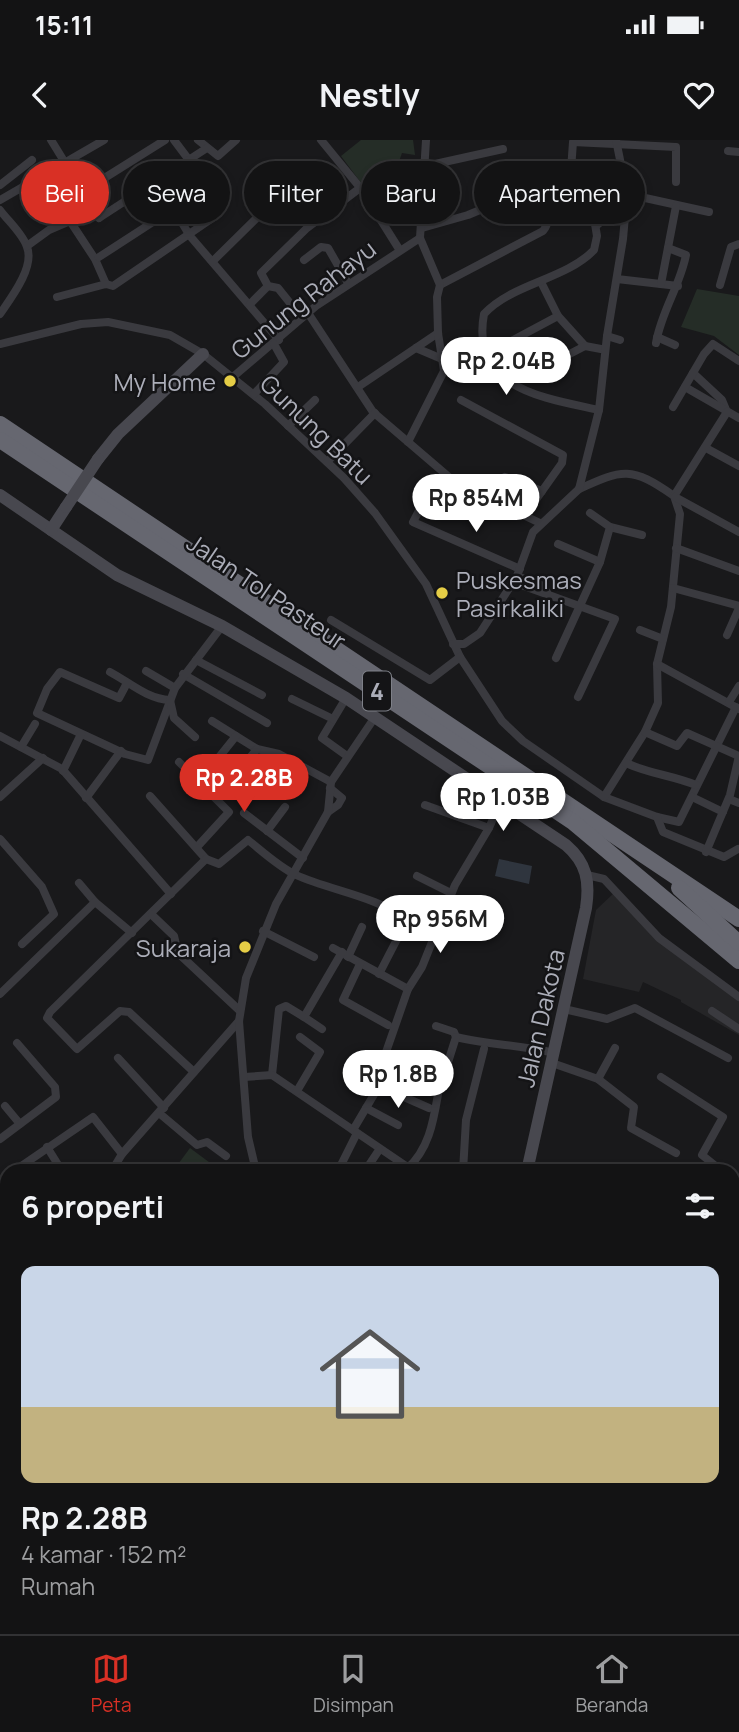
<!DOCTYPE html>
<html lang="id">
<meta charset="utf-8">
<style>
:root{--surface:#131314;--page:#1c1c1d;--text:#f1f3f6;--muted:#9d9ea0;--line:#323234;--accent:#d93025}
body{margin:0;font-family:Manrope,sans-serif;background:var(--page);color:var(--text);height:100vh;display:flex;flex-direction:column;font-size:26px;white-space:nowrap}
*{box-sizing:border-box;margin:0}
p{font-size:23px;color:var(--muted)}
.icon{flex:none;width:38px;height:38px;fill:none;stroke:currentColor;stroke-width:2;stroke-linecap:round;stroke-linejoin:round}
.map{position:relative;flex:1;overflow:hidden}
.details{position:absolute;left:0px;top:1024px;width:740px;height:471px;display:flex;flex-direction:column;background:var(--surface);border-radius:21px 21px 0 0;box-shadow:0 4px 10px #0003,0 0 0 2px var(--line)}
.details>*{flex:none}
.hud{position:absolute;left:21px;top:21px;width:698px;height:63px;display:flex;gap:14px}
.price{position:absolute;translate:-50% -60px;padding:0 16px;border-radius:24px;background:#fff;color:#222;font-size:23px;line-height:46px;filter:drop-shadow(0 2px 4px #0008)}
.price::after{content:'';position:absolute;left:50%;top:42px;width:21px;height:16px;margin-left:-10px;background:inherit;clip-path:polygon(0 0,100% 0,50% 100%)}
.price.selected{background:var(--accent);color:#fff}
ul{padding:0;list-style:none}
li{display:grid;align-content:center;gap:14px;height:371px;padding:0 21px}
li+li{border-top:2px solid var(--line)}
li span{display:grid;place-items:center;height:217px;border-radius:14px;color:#555}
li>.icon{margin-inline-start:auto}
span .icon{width:126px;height:126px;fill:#fffc;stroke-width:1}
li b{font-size:30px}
h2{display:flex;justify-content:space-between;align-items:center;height:84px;padding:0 21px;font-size:30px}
.tag{padding:0 24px;border-radius:32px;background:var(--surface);box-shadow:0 4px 10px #0003,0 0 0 2px var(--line);font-size:24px;line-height:63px}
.tag.selected{background:var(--accent);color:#fff}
.status{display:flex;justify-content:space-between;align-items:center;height:49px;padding:0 35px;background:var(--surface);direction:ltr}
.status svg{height:19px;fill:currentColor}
header{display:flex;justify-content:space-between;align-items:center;height:91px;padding:0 21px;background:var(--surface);font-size:32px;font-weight:700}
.menu{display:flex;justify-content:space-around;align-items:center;height:98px;border-top:2px solid var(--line);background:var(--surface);font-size:19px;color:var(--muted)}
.menu a{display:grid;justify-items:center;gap:4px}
.menu .selected{color:var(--accent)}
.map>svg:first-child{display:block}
.built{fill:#252527}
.green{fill:#252d27}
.water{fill:#2f353e}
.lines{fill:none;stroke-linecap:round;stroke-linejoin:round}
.street{stroke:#3a3a3f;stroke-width:8}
.secondary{stroke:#48484f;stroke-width:12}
.highway{stroke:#666770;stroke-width:16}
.secondary-bridge{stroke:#48484f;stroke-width:12}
.poi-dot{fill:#e5cd46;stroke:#141416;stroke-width:2.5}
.labels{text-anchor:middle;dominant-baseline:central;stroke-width:5;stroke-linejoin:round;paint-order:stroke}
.shield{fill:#141416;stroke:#7e8088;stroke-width:2}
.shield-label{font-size:23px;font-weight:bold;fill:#acaeb9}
.street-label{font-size:24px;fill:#acaeb9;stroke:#141416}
.poi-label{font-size:24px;fill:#acaeb9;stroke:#141416;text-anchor:end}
</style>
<div class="status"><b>15:11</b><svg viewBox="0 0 49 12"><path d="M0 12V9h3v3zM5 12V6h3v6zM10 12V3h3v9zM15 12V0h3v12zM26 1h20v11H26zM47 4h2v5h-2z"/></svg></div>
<header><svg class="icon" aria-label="back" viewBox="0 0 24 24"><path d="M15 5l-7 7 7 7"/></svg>Nestly<svg class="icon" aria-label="heart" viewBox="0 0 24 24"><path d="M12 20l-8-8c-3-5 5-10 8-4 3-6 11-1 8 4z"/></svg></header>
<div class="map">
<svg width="739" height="1494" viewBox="0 0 739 1494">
<rect width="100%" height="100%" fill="#19191b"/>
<g class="built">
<path d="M614,753L652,796L739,861V895L681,862V860L643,842L639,852L583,839L596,770Z"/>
<path d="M739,1185V1494H423L428,1488H733V1191Z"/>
</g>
<g class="green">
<path d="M361,0H413L415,15L402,13L396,30L368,52L341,16Z"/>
<path d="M697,149L739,156V215L714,196L681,187Z"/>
<path d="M190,1008L221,1031H173Z"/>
<path d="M0,1336L7,1340V1488H251L262,1494H0Z"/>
</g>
<path class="water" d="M499,719L532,726L529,744L495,736Z"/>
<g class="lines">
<g class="street">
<path d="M51,0L99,78"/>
<path d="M174,0L189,20"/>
<path d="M198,0L218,16L236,0"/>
<path d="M321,0L362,50L399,109"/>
<path d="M728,11L739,12"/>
<path d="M426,26L503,9"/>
<path d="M157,42L190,96L279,200"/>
<path d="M0,45L32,20"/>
<path d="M79,54L165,0"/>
<path d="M627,54L709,72"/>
<path d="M579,58L603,64L602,81L596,86"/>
<path d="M0,60L104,0"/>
<path d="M0,70C8,81 23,94 27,107C35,127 11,158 0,174"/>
<path d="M99,78L207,8"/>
<path d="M422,88L468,75L528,50L535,51C542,64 554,78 543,91L440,145"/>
<path d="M27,106L49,90L70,81L95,119L106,144"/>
<path d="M99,117L173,69"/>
<path d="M304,120L321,107L328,108L348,143"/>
<path d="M213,121L274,61"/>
<path d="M617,139L678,146"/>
<path d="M541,142L558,176L585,206"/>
<path d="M661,144L676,66"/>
<path d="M720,145L731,107L739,104"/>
<path d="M57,157L106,144L113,146L214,77L183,24"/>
<path d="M250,164L268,146"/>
<path d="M308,173L373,272L456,343L540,383"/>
<path d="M302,178L278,148L268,146L261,133L307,88L360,48"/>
<path d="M607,196L620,200"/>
<path d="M657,197L675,205"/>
<path d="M656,203C661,172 680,146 686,115L668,108"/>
<path d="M0,204L81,184L108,182L170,195L203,214L265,264L344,338L375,373L426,444L460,517L502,581L523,601L604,657L657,677L679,682L736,567"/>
<path d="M416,208L442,219"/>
<path d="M487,214L558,176"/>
<path d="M693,233L722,260L727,272"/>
<path d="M234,236L316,166L420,98L426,0"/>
<path d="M508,241L529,235L585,206L601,209"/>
<path d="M358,247L438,193"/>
<path d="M685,247L739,278"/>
<path d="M254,254L284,222L274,204"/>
<path d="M461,260L563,315L562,323L525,375"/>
<path d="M673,267L704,214L713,204L739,221"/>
<path d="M599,270C545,258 470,249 484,174C513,143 565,140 594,110L597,96L594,78L570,44L573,2L676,7V42"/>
<path d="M288,286L315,260"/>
<path d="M408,302L444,231L438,193L437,157L440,145L420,98"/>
<path d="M706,308L739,326"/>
<path d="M327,322L375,273"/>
<path d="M505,337L542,351"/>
<path d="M579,349C623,329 631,326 674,356L680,374L671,467L657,524L658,563L645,592L604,657"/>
<path d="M674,356L727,272"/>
<path d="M675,357L739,392"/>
<path d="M424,361L413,382L520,429"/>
<path d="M610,387L642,395"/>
<path d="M558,404L600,422"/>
<path d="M676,408L739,431"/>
<path d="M517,436L541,445L547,452"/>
<path d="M513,442L615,479L578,557"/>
<path d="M673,448L739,466"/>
<path d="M331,480L430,540L460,517"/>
<path d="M640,490L663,499"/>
<path d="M727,495L739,468"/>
<path d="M453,504H464L480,493L517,436L533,392L579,349L599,270L607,196L623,99L627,54L616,0"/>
<path d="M556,518L600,422L610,387L590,373"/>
<path d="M196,520L262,555"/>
<path d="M657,524L739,569"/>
<path d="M146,531L175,548"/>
<path d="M110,532C129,542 147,559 170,560"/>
<path d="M183,534L267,583"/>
<path d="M127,543L119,558L60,532L47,549L37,573L125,614L148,620L175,548L222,486"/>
<path d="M346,558L322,598L347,616"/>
<path d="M292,559L333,579"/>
<path d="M170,560L174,578L195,597"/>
<path d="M729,562L739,546"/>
<path d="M212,581L257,609L279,614L331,642"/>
<path d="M645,592L677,606L687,593L739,616"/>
<path d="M0,596L62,629L171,754"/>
<path d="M21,607L35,584"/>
<path d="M179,622L229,672L197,707"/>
<path d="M626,623C650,634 671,635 696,645"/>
<path d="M63,631L81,594"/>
<path d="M203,637L236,596"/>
<path d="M220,654L257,609"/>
<path d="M150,656L206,719L50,872L47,878L77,909L120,871L129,872L194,932"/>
<path d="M0,657L43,618"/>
<path d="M692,657L723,672"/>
<path d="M86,658L121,611"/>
<path d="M729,659L739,663"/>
<path d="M425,665L489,688"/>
<path d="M328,672L338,665L342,658L330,648"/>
<path d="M244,673L303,718"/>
<path d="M657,677L663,692L724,717L738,709"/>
<path d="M267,691L285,667"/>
<path d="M0,699L42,747L54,774L22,804"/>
<path d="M706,712L730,655L739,616"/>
<path d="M206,719L219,724L248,700C263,712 279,727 296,735C332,751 376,756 407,780L379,834"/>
<path d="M587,735L604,739L659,798L739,857"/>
<path d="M417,736L451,753"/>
<path d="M79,743L95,762"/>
<path d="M415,763L407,780L434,794"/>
<path d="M152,775L174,796L178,813L239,870"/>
<path d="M263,791L314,817"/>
<path d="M333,808L408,849L422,827L455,745L489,688L496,672L497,659"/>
<path d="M348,817L362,787"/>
<path d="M360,824L343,860L388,885"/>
<path d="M0,854L95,762L132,793"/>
<path d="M564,869L607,879L635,868L728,918"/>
<path d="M712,871L739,889"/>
<path d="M436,886L454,892L456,897C489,905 522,905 554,913"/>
<path d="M322,889L304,877L342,812"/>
<path d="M118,918L164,968"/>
<path d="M385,918L433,940"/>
<path d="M552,923L598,939L634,967L631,988L676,1013"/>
<path d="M272,935L279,869L286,866L304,877"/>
<path d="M244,937L272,935L406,1026V1031"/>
<path d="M661,937L723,977L702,1015L722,1031"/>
<path d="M598,939L615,908"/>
<path d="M438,942L443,938L456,897"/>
<path d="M379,946L429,968"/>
<path d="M297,951L320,912L300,897"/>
<path d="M5,966L20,984"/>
<path d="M366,968L398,985"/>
<path d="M159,973L197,1005L207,1002L226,1016"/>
<path d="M353,990L382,941L385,915L408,849"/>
<path d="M0,999L56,957L55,947L17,903"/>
<path d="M47,1007L62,1031"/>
<path d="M407,1029C432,1006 434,975 440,943"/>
<path d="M14,1031L93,977L122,1014"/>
<path d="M117,1031L116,1024L122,1014L239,881"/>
<path d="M256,1031L248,997L239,881L246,838L276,764L328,672L331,642L375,577"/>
<path d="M338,1031L357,993"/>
<path d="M365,1031L379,1010"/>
<path d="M463,1031L466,980L484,909"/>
<path d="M733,1038L739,1041"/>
<path d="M0,1041L7,1036"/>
<path d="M0,1097L7,1093"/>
<path d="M0,1139L7,1135"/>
<path d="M733,1144L739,1147"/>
<path d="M0,1180L7,1176"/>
<path d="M0,1224L7,1221"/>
<path d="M0,1258L7,1254"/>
<path d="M0,1286L7,1279"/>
<path d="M0,1290L7,1295"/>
<path d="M0,1318L7,1322"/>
<path d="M368,1488L379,1494"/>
</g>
<g class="secondary">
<path d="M98,319L118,294L203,214"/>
<path d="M0,355L117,435L222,486L346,558L566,705C587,723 590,742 586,768L527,1031"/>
<path d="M51,390L66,367"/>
<path d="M733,1185L739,1180"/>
</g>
<g class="highway">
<path d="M0,284L739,779"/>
<path d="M0,300L573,682L739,821"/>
<path d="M679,748L739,803"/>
</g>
<path class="secondary-bridge" d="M66,367L98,319"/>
</g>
<g class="poi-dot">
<circle cx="230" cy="241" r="7"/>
<circle cx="442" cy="453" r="7"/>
<circle cx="245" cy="807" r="7"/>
</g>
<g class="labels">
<rect class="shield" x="363" y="531.5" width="28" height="39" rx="5"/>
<g class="shield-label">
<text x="377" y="551">4</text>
</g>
<g class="street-label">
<text transform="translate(303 159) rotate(-38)">Gunung Rahayu</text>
<text transform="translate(317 289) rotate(44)">Gunung Batu</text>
<text transform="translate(267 451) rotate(34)">Jalan Tol Pasteur</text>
<text transform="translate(540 878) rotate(-77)">Jalan Dakota</text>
</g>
<g class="poi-label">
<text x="216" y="241">My Home</text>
<text x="456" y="439" text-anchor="start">Puskesmas<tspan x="456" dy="28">Pasirkaliki</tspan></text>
<text x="231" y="807">Sukaraja</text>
</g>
</g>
</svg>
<b class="price" style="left:506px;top:257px">Rp 2.04B</b>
<b class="price" style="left:476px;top:394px">Rp 854M</b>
<b class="price selected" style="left:244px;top:674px">Rp 2.28B</b>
<b class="price" style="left:503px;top:693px">Rp 1.03B</b>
<b class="price" style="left:440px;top:815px">Rp 956M</b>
<b class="price" style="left:398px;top:970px">Rp 1.8B</b>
<div class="hud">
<a class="tag selected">Beli</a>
<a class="tag">Sewa</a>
<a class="tag">Filter</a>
<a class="tag">Baru</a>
<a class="tag">Apartemen</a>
</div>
<section class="details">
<h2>6 properti<svg class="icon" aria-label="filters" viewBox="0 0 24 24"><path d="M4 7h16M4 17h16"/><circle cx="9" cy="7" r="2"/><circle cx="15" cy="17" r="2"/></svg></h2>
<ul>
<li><span style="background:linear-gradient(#c9d6e8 65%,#c2b280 0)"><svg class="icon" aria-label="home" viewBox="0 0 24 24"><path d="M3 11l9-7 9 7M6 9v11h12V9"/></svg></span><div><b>Rp 2.28B</b><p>4 kamar · 152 m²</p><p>Rumah</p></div></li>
</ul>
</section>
</div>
<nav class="menu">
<a class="selected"><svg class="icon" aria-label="map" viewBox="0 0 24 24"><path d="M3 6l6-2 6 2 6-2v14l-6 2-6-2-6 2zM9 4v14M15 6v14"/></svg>Peta</a>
<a><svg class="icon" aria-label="saved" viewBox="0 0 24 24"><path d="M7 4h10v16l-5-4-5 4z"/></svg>Disimpan</a>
<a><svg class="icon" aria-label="home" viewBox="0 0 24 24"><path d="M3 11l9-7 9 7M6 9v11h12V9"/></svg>Beranda</a>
</nav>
